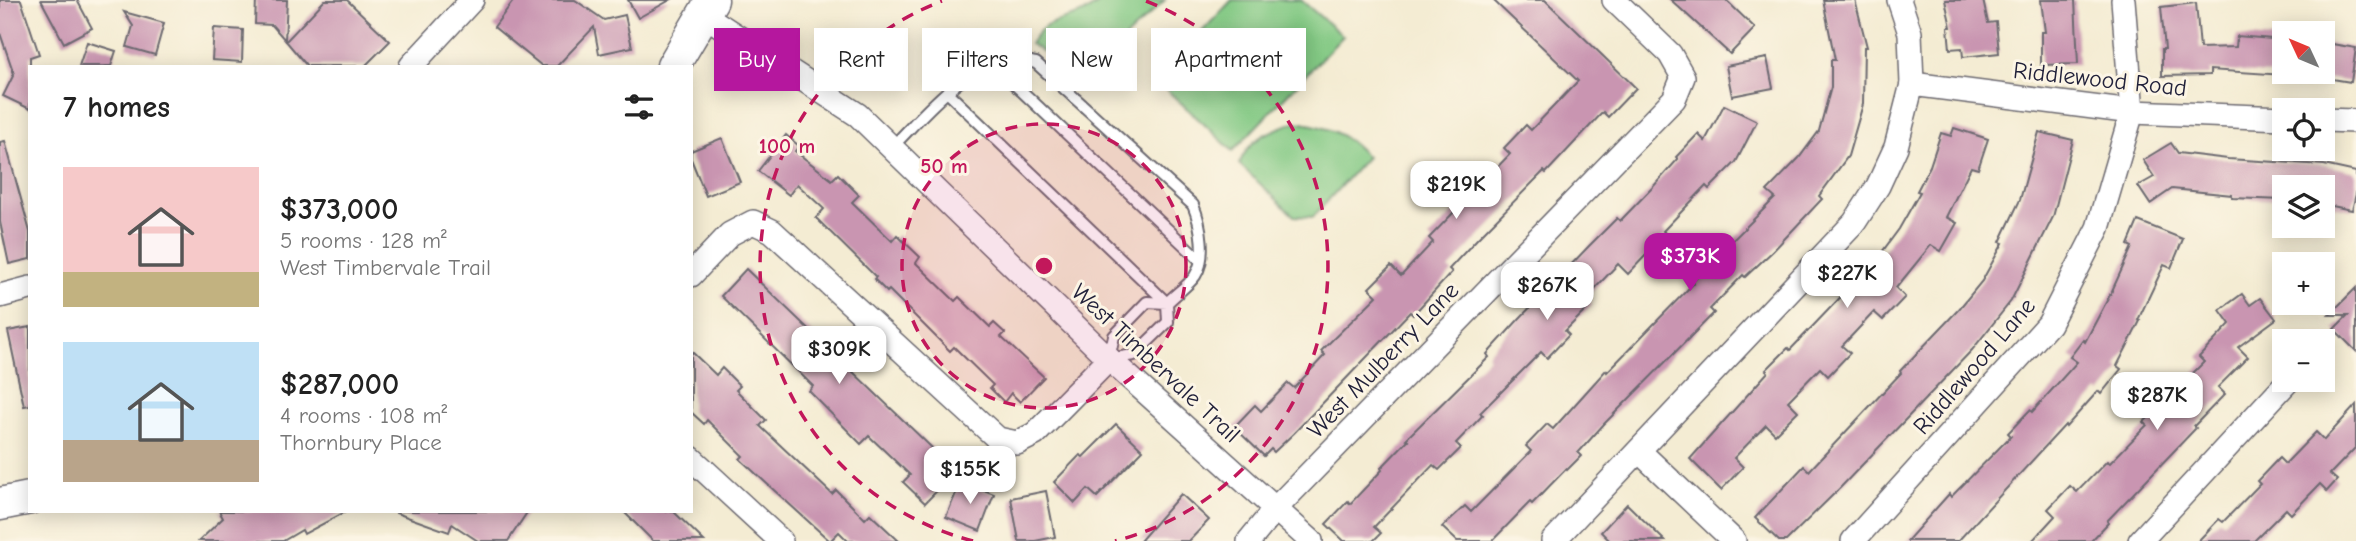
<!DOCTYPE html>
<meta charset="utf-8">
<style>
:root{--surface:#fff;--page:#f2f2f2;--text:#222;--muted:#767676;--accent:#b5179e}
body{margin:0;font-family:"Comic Neue",sans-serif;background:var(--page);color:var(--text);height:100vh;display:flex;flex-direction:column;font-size:26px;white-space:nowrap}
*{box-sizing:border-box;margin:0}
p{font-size:23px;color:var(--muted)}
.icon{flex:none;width:38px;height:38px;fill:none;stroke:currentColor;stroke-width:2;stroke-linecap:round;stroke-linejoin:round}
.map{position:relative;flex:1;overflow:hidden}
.details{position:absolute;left:28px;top:65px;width:665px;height:448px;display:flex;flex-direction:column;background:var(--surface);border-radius:0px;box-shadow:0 4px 18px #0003}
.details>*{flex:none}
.guide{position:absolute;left:714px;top:28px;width:665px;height:63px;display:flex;gap:14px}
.needle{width:46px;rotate:314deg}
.fabs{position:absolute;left:2272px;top:21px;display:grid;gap:14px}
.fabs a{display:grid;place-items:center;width:63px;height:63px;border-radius:0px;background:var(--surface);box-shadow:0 4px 18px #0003;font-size:35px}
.price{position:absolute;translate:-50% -60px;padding:0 16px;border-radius:14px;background:#fff;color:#222;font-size:23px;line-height:46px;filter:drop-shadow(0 2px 4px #0008)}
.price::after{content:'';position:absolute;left:50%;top:42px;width:21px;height:16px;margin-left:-10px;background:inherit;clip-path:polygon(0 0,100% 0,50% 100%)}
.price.on{background:var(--accent);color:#fff}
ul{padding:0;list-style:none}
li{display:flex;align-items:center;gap:21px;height:175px;padding:0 35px}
li span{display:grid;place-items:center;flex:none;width:196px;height:140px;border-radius:0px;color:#555}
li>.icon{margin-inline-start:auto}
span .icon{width:84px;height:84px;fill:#fffc;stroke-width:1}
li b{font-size:30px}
h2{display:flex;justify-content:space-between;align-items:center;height:84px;padding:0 35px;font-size:30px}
.tag{padding:0 24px;border-radius:0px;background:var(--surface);box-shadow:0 4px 18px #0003;font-size:24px;line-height:63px}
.tag.on{background:var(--accent);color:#fff}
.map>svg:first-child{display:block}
.green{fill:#83c984;stroke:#527660;stroke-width:2}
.building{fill:#c995b1}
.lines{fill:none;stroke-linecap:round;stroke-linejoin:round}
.lane-casing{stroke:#6c6970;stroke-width:14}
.street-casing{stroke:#6c6970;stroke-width:26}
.secondary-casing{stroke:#6c6970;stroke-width:35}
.lane{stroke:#fff;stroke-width:10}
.street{stroke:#fff;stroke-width:23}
.secondary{stroke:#fff;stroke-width:32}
.ring{fill:none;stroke:#c2185b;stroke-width:3.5;stroke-dasharray:12 9}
.labels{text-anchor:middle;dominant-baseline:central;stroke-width:6;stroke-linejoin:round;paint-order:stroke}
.street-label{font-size:24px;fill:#22223b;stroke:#fcf5e5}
.centre{fill:#c2185b;stroke:#fcf5e5;stroke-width:3.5}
.ring-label{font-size:21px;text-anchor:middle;font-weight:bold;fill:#c2185b;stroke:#fcf5e5;stroke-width:6;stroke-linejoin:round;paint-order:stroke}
</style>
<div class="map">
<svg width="2356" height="541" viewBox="0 0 2356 541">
<rect width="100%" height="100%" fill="#fcf5e5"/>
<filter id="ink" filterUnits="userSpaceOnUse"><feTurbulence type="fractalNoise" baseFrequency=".0143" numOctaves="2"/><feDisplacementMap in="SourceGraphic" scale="14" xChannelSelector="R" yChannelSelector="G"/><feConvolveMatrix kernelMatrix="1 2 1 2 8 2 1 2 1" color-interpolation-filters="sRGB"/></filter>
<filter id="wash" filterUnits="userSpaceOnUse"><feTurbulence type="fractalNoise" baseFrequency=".00686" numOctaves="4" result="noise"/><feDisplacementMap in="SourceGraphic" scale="28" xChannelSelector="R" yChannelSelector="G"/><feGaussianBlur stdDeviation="1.57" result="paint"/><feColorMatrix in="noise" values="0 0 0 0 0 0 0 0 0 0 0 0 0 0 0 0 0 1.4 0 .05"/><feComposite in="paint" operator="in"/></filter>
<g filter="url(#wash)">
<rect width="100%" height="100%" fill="#f4ecd3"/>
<g class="green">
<path d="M1104,0H1165L1085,76L1030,44C1043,23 1052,23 1075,16C1086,13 1095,6 1104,0Z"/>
<path d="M1232,0H1301L1343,36L1233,151L1156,80Z"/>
<path d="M1295,122C1327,126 1345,133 1367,157L1313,217L1294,216L1239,164C1251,136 1269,132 1295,122Z"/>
</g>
<g id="blocks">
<g class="building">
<path d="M0,0H21L39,54L30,57V109L3,96L14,74L0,33Z"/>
<path d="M41,0H77L92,28L64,43Z"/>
<path d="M256,0H287L285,40L272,25L255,24Z"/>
<path d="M325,0H347L390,41L365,66H307L286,41Z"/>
<path d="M514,0H575L604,20L625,15L632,47L599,54L594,27L557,66H542L494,27Z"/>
<path d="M628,0H670L638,18Z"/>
<path d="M1493,0H1545L1636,88L1608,117L1603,112L1546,173L1544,171L1477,239L1449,269L1452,272L1413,315L1410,312L1294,433L1274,452L1271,449L1264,456L1234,427L1255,405L1261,411L1288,383L1294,388L1325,355L1321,351L1377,296L1369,288L1391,266L1401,276L1433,242L1429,238L1510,154L1504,148L1526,125L1531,130L1578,81Z"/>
<path d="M1671,0H1726L1755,28L1730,54Z"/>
<path d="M1823,0H1855L1867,47H1864L1863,104L1848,156L1819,196L1822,199L1773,251L1745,277L1743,275L1710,309L1714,313L1604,424L1578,453L1581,456L1567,470L1566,469L1532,504L1530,502L1492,541H1457L1442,527L1465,506L1471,512L1531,451L1526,446L1547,424L1553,429L1606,370L1607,372L1694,283L1692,281L1775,198L1767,191L1799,158L1819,131L1831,87V60H1835Z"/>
<path d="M1945,0H1983L1988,23L1996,22L1999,53L1963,57L1962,48L1950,49L1948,27H1951Z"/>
<path d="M2041,0H2075L2078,64L2041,65V32H2045Z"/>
<path d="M2196,3L2200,48L2236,47L2237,36L2284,40V75L2210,70V75L2162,76V49H2165L2161,7Z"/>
<path d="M124,12L164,23L155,55L127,47L133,26Z"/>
<path d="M214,28L243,30L242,62L212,60Z"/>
<path d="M87,42L116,51L111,66H79Z"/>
<path d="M2326,43L2356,48L2351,82L2320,77Z"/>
<path d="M1767,58L1773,88L1732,96L1726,66Z"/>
<path d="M1724,105L1757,121L1736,162L1709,189L1706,186L1663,231L1666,234L1628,274L1618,264L1586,298L1592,304L1565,331L1569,335L1547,358L1541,352L1480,413L1483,415L1456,443L1461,448L1439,470L1433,465L1374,527L1381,533L1373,541H1344L1326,524L1348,501L1350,504L1382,470L1381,468L1408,440L1406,439L1489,357L1487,354L1519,319L1589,246L1617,218L1620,221L1652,188L1678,159L1676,157L1698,134L1705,141Z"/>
<path d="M1954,128L1988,139L1978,169L1971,167L1946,217L1957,223L1941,251L1931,245L1896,288L1905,297L1883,320L1874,312L1842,346L1850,353L1828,376L1820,368L1788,401L1798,411L1775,434L1766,425L1734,458L1743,467L1721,490L1690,459L1768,372L1766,370L1788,348L1790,350L1876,260L1899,229L1920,192L1917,191L1930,166L1941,133L1951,136Z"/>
<path d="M2039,132L2073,140L2053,217L2011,301L1972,350L1840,488L1786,541H1779L1755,518L1804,466L1809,471L1901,373L1900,371L1959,309L1982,281L2003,243L2000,242L2020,200Z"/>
<path d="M786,135L799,146L795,151L832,180L838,174L859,195L852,202L892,241L897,235L920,257L916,263L955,301L959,297L990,327L994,323L1005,333L1001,337L1044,377L1020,402L1011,393L1004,402L990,388L993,385L954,347L950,351L889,290L887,292L874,279L876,277L816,218L824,209L797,184L789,195L758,171Z"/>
<path d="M722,138L740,182L706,196L691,159V151Z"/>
<path d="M5,141L30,232V259L9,264L0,222V142Z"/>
<path d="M2171,143L2178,153L2228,159L2324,165L2356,172V194L2352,210L2322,204V187H2284V200L2232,198V195L2172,189L2150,204L2138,186L2154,177L2143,160Z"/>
<path d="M2138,221L2183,239L2171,268L2164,265L2138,320L2140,321L2117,366L2121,369L2101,394L2098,391L2066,427L2065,425L1958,541H1907L1949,494L1951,497L2011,436L2008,433L2030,410L2032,412L2077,362L2070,357L2083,340L2085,342L2111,293L2132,247L2128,245Z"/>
<path d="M746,269L956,471L925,503L903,482L910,475L869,436L861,444L809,391L813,386L721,296Z"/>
<path d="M2356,288V351L2334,329L2348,315H2329Z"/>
<path d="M2242,294L2250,305L2260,298L2276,319L2238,347L2248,357L2218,387L2225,394L2194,426L2196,428L2107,521L2108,523L2091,541H2032L2055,516L2048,509L2070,486L2077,492L2107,461L2110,463L2147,425L2144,422L2204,362L2199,357L2230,324L2220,310Z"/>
<path d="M30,327V405L24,406L8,331Z"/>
<path d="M691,351L716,375L722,368L740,386L736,390L766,420L760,426L832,494L836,490L865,519L870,514L899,541H848L839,532L830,541L765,482L740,459L743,456L707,420L704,424L691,412Z"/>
<path d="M2356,405V447L2330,474L2337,480L2327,491L2320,484L2291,514L2286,509L2254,541H2198L2219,519L2223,522L2260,484L2257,481L2279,458L2285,464L2316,432L2324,440Z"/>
<path d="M1116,424L1143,450L1097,497L1088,489L1075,503L1054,482L1080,455L1083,457Z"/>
<path d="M961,481L994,494L980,531L946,517Z"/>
<path d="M1046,491L1055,537L1035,541H1019L1011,498Z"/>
<path d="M1181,494L1209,520L1189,541H1140Z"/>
<path d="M1627,504L1665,541H1610L1601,532Z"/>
<path d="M219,511H347L304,534L302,530L283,541H199L223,518Z"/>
<path d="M396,511H528L508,541H478L452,524L449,532L396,513Z"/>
<path d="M623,511H673L704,541H653Z"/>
</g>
</g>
</g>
<g filter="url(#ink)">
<use href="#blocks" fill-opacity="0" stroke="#6c6970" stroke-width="2"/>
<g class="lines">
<defs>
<g id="lane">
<path d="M993,64L1199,259"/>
<path d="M891,148C923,116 966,61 1014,59C1021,58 1029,62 1036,63L1193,205C1201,224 1207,258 1195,276C1188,286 1175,294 1167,303L1147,302L1114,336L1109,359L1134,355L1168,322L1167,303L947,92"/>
</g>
<g id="street">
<path d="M704,15L858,115L1109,359L1311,541"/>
<path d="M411,66L472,0"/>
<path d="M1912,84L2132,112L2284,118"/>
<path d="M2322,120L2356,121"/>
<path d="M691,275L730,234L753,222L772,231L998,439L1017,443L1035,434L1109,359"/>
<path d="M0,296L30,288"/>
<path d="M1639,451L1734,541"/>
<path d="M691,458L781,541"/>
<path d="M1249,541L1276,508L1674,99L1683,77L1670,54L1614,0"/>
<path d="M1553,541L1854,223L1878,186L1896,147L1912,84L1910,33L1899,0"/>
<path d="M1853,541L2049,324L2098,228L2132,112L2123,0"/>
<path d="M2140,541L2289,380"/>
</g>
<g id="secondary">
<path d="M673,66L712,0"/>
<path d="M0,504L30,498"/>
</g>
</defs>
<use href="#lane" class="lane-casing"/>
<use href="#street" class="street-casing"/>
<use href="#secondary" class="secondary-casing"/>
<use href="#lane" class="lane"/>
<use href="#street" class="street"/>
<use href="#secondary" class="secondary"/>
</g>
</g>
<circle cx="1044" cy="266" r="142" fill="#c2185b" fill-opacity=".12"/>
<g class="ring">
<circle cx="1044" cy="266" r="142"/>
<path d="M973 541A284 284 0 0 1 942 1M1146 1A284 284 0 0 1 1115 541"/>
</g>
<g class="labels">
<g class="street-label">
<text transform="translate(2100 79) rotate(6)">Riddlewood Road</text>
<text transform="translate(1383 360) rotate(-46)">West Mulberry Lane</text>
<text transform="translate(1156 363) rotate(43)">West Timbervale Trail</text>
<text transform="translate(1974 366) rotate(-49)">Riddlewood Lane</text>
</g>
</g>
<circle cx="1044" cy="266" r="10" class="centre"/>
<g class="ring-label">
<text x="787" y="153">100 m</text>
<text x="944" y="173">50 m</text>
</g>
</svg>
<div class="fabs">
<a><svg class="needle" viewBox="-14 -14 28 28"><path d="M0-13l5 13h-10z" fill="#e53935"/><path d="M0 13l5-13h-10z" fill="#767676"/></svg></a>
<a><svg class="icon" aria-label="locate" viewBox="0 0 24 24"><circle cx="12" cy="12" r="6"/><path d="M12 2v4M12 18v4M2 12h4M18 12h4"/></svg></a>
<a><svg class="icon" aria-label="layers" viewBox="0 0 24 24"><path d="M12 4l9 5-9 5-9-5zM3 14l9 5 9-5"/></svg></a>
<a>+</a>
<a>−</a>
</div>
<b class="price" style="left:1456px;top:221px">$219K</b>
<b class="price on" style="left:1690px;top:293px">$373K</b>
<b class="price" style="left:1847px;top:310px">$227K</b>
<b class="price" style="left:1547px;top:322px">$267K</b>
<b class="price" style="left:839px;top:386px">$309K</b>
<b class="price" style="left:2157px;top:432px">$287K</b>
<b class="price" style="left:970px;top:506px">$155K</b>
<div class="guide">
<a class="tag on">Buy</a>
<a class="tag">Rent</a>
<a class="tag">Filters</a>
<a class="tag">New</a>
<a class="tag">Apartment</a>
</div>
<section class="details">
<h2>7 homes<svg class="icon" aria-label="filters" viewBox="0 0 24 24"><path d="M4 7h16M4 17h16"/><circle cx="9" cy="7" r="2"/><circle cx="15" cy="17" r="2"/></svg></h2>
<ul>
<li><span style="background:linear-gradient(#f6c9c9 75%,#c2b280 0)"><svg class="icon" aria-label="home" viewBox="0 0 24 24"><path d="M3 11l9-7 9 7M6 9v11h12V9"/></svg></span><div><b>$373,000</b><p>5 rooms · 128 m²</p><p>West Timbervale Trail</p></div></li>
<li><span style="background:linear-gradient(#bfe0f5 70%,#b9a48a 0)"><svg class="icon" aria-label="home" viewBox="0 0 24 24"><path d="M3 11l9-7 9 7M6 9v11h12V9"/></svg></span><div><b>$287,000</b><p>4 rooms · 108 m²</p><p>Thornbury Place</p></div></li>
</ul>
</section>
</div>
